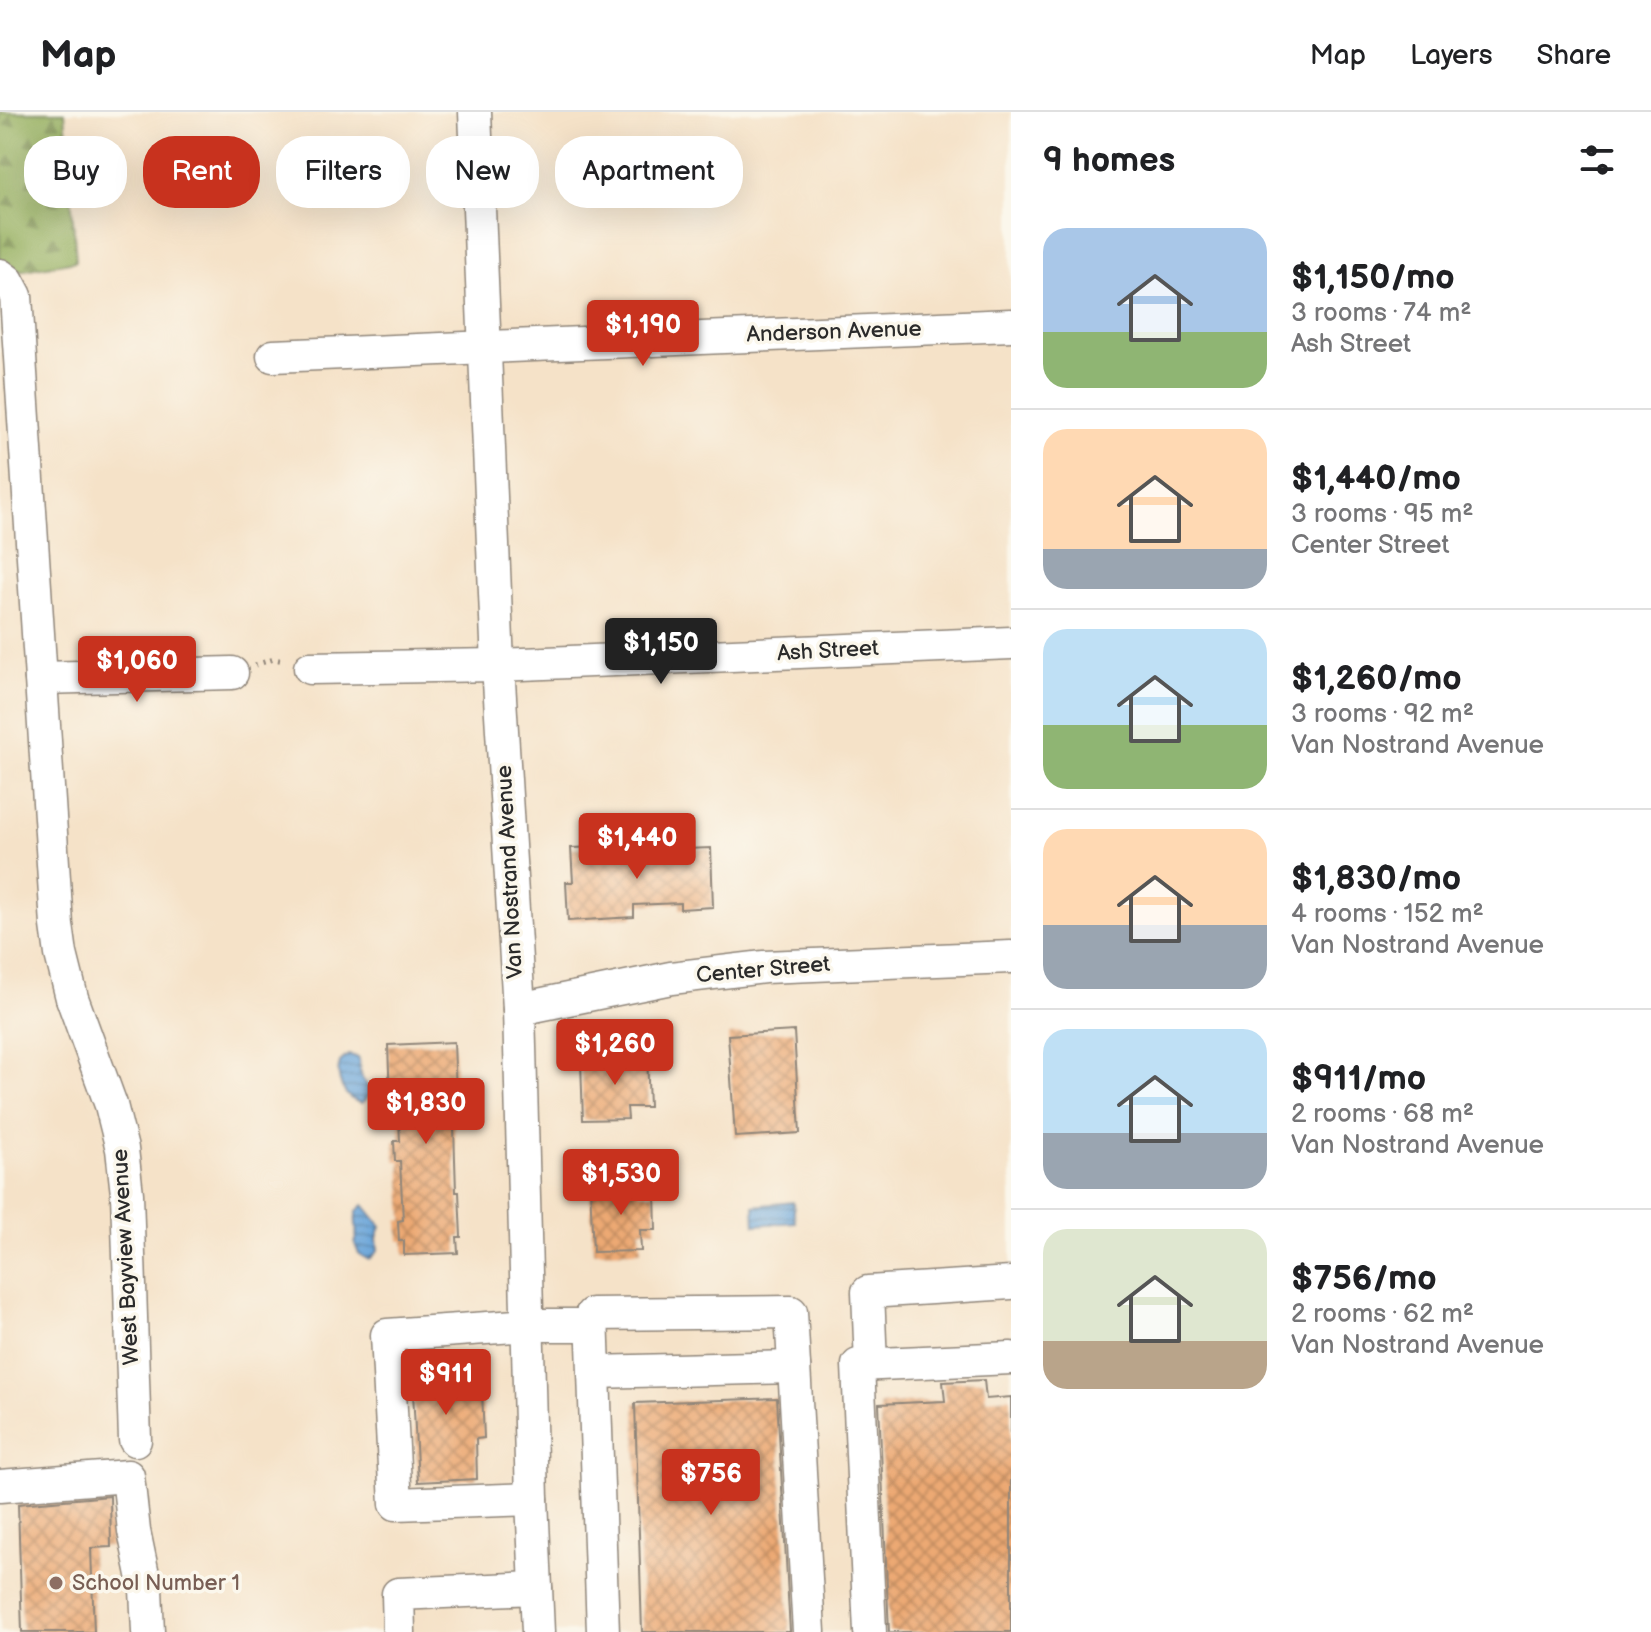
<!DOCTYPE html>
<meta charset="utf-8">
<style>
:root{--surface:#fff;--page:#f6f6f6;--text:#202124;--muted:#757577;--line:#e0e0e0;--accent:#c8321e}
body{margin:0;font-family:"Balsamiq Sans",sans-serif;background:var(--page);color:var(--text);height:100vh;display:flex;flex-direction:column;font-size:30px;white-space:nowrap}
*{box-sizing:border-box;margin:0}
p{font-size:26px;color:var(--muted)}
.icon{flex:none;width:44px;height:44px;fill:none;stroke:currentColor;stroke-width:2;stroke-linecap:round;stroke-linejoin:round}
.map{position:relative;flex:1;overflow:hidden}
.side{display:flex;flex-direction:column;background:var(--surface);width:640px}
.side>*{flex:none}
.hud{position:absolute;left:24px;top:24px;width:760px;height:72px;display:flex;gap:16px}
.price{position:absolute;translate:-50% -68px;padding:0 18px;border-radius:8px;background:var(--accent);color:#fff;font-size:26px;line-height:52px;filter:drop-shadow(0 2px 4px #0008)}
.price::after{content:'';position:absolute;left:50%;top:48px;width:24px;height:18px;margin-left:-12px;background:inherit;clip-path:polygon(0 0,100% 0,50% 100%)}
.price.current{background:#222;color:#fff}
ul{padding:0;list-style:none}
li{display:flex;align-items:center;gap:24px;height:200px;padding:0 32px}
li+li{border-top:2px solid var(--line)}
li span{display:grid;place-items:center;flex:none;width:224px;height:160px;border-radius:24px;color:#555}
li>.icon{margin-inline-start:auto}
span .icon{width:96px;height:96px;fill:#fffc;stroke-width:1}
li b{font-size:34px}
h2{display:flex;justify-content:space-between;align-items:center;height:96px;padding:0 32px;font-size:34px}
.tag{padding:0 28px;border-radius:32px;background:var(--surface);box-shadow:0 8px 32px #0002;font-size:28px;line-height:72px}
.tag.current{background:var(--accent);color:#fff}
header{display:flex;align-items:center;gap:48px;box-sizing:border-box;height:112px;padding:0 40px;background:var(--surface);border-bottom:2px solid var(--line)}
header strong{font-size:38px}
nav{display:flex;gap:44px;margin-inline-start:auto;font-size:28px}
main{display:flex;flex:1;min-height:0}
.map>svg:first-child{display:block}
.forest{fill:url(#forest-firs);stroke:#606e46;stroke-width:2}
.water{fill:url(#water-rules);stroke:#4a6882;stroke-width:2}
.building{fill:url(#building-cross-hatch)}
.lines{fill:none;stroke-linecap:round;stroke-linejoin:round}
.minor-casing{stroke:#90867a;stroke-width:35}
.path{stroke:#90867a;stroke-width:5;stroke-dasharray:2 6;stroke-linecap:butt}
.minor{stroke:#fff;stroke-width:32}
.education-dot{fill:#8d6e63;stroke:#fbf7ec;stroke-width:3}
.labels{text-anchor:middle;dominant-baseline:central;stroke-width:7;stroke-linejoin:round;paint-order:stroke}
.street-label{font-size:22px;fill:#2b2b2b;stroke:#fbf7ec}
.education-label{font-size:22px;fill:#785e54;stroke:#fbf7ec;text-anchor:start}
</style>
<header>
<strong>Map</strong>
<nav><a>Map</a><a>Layers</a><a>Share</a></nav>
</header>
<main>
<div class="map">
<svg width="1011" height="1520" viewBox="0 0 1011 1520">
<defs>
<pattern id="forest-firs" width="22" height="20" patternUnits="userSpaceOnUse" patternTransform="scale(2)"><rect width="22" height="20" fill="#96b061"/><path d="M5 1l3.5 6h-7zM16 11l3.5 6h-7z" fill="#7b8f50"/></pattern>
<pattern id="water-rules" width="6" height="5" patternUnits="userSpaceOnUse" patternTransform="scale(2)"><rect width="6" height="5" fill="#69a4d9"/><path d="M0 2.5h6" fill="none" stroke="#5786b0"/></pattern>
<pattern id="building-cross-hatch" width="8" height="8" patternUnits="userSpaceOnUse" patternTransform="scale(2)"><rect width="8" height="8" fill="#eca973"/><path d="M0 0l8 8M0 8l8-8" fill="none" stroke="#bf8a5f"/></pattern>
</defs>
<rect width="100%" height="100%" fill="#fbf7ec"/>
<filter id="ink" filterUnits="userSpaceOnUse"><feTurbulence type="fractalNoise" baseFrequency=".0125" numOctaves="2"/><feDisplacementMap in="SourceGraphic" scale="16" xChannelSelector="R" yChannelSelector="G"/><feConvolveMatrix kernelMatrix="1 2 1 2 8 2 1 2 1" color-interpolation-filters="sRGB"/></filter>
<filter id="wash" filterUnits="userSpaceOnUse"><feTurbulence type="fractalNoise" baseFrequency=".006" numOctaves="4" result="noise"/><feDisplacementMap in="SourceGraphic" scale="32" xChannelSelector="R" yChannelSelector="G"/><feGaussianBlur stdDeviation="1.8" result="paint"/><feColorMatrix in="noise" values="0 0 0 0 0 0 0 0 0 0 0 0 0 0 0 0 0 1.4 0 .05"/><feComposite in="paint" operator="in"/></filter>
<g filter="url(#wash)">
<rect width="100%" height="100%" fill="#f5e2c8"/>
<path class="forest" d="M0,0H65L76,149L0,162Z"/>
<g class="water">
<path d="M348,943C365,945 357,950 360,962C362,968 368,973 370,979L369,983L362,991C344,988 335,967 340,950Z"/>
<path d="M793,1090L795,1110L755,1113L754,1094Z"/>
<path d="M364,1093L381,1114L377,1126L378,1139L369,1148L359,1142L355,1132C361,1116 348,1102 364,1093Z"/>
</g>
<g id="blocks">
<g class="building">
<path d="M630,734V739L711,736L713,795L680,797V791L634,793V805L568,809L566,770H573L571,736Z"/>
<path d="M794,919L800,1021L735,1025L728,923Z"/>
<path d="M454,930L456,983H453L456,1080H459L461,1125H457L458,1141L404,1143V1129H399L398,1109L403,1108L400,1049H395L394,1029H400L398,985L390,986L388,933Z"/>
<path d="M647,941L649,995H627L628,1007L583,1008L581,950H613L612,942Z"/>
<path d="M638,1071L639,1081H655L656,1118H640L641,1139L593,1140L590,1073Z"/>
<path d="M473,1242L475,1280H482L484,1326L476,1327L477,1367L418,1370L411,1245Z"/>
<path d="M984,1268L986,1287L1011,1285V1520H889L879,1292L945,1289L943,1270Z"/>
<path d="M777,1286L790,1520H642L635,1291Z"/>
<path d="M110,1384L111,1435L91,1436L94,1520H22L18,1392Z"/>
</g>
</g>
</g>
<g filter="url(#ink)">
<use href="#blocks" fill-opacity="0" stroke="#90867a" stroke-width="2"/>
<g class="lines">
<defs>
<g id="minor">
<path d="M475,0L498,553L519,897L532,1387L538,1520"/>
<path d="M0,163L8,169L16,184L57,813L61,842L72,886L111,993L122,1037L127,1082L135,1328"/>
<path d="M273,244L1011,213"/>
<path d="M310,556L498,553L1011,531"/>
<path d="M41,566L232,561"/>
<path d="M519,897L671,866L764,855L1011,845"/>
<path d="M871,1253L868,1180L1011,1171"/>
<path d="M594,1260L794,1255"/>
<path d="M0,1374L128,1364L134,1419L146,1477L148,1520"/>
<path d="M532,1387L396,1392L387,1223L529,1213H593"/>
<path d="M399,1520L398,1482L536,1476"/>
<path d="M603,1520L592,1202L791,1200L809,1520"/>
<path d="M870,1520L858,1253L1011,1246"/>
</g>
</defs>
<use href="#minor" class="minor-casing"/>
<path class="path" d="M255,553L274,547L284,549"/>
<use href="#minor" class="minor"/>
</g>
</g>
<circle class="education-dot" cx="56" cy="1471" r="8"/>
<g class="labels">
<g class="street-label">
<text transform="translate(834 220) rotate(-2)">Anderson Avenue</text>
<text transform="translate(828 539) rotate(-3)">Ash Street</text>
<text transform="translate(510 760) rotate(-93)">Van Nostrand Avenue</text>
<text transform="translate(763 858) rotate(-5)">Center Street</text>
<text transform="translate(126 1145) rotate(-93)">West Bayview Avenue</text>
</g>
<g class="education-label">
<text x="72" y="1471">School Number 1</text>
</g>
</g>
</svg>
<b class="price" style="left:643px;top:256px">$1,190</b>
<b class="price current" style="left:661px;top:574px">$1,150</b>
<b class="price" style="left:137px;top:592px">$1,060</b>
<b class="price" style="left:637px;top:769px">$1,440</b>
<b class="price" style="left:615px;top:975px">$1,260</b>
<b class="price" style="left:426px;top:1034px">$1,830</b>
<b class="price" style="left:621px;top:1105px">$1,530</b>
<b class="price" style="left:446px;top:1305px">$911</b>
<b class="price" style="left:711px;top:1405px">$756</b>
<div class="hud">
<a class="tag">Buy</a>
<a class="tag current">Rent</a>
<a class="tag">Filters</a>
<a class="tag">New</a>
<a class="tag">Apartment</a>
</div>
</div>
<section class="side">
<h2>9 homes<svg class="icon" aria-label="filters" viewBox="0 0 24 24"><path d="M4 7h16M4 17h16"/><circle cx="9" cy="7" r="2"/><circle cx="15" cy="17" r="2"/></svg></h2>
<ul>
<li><span style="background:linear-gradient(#a9c7e8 65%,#8fb573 0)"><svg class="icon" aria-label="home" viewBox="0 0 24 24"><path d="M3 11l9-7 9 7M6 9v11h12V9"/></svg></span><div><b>$1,150/mo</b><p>3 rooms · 74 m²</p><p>Ash Street</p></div></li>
<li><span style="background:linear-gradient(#ffd9b3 75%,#9aa5b1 0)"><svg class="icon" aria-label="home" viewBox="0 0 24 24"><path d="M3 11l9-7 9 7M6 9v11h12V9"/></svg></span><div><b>$1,440/mo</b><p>3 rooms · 95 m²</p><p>Center Street</p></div></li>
<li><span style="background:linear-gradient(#bfe0f5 60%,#8fb573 0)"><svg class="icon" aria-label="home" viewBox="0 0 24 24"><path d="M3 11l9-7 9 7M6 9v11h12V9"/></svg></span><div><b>$1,260/mo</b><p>3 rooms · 92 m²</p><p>Van Nostrand Avenue</p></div></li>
<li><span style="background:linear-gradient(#ffd9b3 60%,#9aa5b1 0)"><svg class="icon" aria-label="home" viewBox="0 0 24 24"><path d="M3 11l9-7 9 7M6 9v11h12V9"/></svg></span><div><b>$1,830/mo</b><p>4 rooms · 152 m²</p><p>Van Nostrand Avenue</p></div></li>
<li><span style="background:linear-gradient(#bfe0f5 65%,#9aa5b1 0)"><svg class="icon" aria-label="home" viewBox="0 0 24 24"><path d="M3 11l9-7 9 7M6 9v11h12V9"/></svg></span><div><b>$911/mo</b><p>2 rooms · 68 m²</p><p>Van Nostrand Avenue</p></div></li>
<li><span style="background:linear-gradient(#dfe7d0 70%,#b9a48a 0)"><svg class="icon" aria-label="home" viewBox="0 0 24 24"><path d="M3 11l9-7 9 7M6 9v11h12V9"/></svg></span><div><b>$756/mo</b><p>2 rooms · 62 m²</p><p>Van Nostrand Avenue</p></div></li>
</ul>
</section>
</main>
